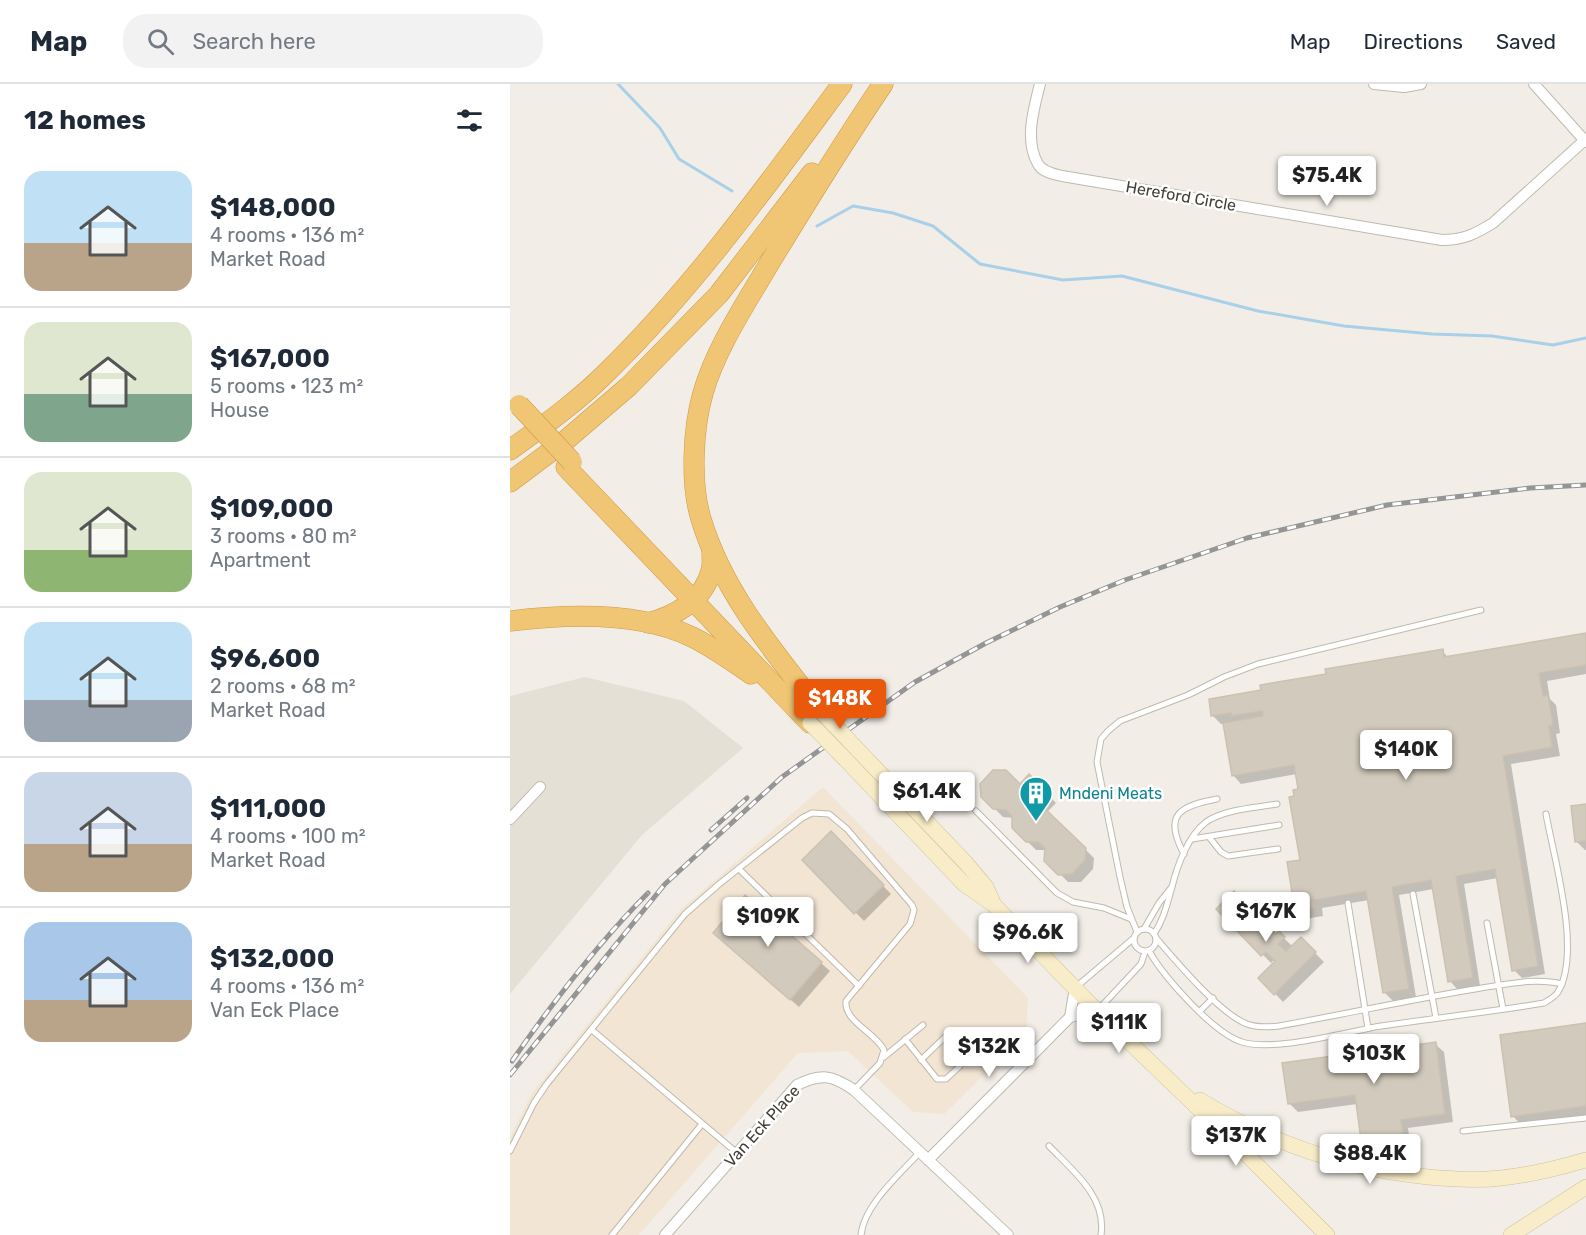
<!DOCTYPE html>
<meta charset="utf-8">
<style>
:root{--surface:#fff;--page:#f2f2f3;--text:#1f2937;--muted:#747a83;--line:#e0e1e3;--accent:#ea580c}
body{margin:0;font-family:Rubik,sans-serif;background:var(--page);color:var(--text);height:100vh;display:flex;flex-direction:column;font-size:22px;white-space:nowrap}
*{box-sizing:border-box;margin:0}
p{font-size:20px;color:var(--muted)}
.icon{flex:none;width:33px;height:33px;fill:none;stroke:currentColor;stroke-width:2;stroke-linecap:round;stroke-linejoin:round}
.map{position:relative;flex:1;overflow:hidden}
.drawer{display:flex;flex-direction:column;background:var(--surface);width:510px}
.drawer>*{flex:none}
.price{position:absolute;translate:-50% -51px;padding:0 14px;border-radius:6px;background:#fff;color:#222;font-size:20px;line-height:39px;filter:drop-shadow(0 2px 3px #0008)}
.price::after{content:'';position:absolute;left:50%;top:36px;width:18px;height:14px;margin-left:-9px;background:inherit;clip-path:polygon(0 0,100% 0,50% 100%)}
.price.on{background:var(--accent);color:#fff}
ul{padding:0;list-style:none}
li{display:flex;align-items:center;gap:18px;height:150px;padding:0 24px}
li+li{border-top:2px solid var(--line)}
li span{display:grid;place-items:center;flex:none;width:168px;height:120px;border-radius:18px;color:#555}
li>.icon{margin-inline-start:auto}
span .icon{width:72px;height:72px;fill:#fffc;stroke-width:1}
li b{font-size:26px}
h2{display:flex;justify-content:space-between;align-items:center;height:72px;padding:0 24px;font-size:26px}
header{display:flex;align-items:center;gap:36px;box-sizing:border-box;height:84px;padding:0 30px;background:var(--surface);border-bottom:2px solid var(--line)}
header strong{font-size:28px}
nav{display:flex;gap:33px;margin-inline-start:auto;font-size:21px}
.search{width:420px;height:54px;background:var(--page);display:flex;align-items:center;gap:15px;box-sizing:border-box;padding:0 21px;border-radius:24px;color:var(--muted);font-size:22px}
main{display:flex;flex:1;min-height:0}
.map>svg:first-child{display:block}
.residential{fill:#e5e0d6}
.commercial{fill:#f2e5d4}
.shadow{fill:#0003}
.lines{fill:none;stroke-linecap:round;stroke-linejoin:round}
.stream{stroke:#a9d0e9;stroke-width:3}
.building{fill:#d2cabd;stroke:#ccc1b1;stroke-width:1.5}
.lane-casing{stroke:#bfb9ad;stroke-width:7}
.street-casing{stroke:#bfb9ad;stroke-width:12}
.secondary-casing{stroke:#cdc09a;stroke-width:16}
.highway-casing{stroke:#ce9a45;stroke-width:21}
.lane{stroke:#fff;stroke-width:5}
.street{stroke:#fff;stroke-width:10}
.secondary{stroke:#f9edc9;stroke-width:15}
.highway{stroke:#f0c574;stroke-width:20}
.rail-casing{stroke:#959595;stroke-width:5}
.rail{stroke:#fff;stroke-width:3;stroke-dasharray:9;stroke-linecap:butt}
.secondary-bridge-casing{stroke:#cdc09a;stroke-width:16;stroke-linecap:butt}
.highway-bridge-casing{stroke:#ce9a45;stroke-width:21;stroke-linecap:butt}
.secondary-bridge{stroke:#f9edc9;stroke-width:15}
.highway-bridge{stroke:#f0c574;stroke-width:20}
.labels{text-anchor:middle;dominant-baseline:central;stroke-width:5;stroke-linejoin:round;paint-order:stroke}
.street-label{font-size:16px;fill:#443f37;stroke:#fff}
.culture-label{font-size:16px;fill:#0d838f;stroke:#fff;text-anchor:start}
</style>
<header>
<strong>Map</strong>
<div class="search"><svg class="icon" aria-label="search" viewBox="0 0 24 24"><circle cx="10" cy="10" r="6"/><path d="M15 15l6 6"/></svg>Search here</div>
<nav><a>Map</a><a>Directions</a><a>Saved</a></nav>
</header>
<main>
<section class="drawer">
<h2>12 homes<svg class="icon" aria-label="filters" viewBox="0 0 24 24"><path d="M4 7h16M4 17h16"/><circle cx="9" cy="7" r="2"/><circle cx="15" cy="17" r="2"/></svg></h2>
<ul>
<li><span style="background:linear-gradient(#bfe0f5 60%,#b9a48a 0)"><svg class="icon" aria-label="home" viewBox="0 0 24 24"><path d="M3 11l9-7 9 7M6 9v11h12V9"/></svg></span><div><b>$148,000</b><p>4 rooms · 136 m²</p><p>Market Road</p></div></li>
<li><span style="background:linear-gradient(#dfe7d0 60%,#7fa58c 0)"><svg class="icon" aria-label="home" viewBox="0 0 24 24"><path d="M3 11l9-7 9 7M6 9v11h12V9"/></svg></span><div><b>$167,000</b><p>5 rooms · 123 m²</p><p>House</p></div></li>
<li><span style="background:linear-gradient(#dfe7d0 65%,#8fb573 0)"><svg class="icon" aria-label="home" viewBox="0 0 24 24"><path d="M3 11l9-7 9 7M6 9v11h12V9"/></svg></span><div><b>$109,000</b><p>3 rooms · 80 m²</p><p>Apartment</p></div></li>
<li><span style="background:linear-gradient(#bfe0f5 65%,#9aa5b1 0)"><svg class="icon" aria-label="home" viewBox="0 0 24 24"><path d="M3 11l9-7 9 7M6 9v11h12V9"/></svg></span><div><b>$96,600</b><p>2 rooms · 68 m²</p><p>Market Road</p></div></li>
<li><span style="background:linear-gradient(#c9d6e8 60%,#b9a48a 0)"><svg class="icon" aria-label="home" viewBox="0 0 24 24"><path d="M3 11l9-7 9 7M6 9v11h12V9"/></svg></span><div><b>$111,000</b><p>4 rooms · 100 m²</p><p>Market Road</p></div></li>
<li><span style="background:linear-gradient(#a9c7e8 65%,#b9a48a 0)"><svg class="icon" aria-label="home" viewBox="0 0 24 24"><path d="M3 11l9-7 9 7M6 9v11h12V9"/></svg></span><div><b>$132,000</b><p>4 rooms · 136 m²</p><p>Van Eck Place</p></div></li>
</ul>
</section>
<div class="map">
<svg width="1076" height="1151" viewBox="0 0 1076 1151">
<rect width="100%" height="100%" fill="#f2eee7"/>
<path class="residential" d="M75,593L174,617L233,664L132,751L0,910V612Z"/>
<path class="commercial" d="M313,703L518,914L516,950L434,1030L403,1028L338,967L288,969L129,1151H0V1053L22,1009L171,825Z"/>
<g class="shadow">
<path d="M1076,551V590L1037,597L1040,615L1046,621L1050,649L1046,650L1050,672L1001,680L1035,890L1012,894L1004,886L988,794L954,800L970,902L948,906L940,897L924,805L889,811L906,913L883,917L874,908L859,816L812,824L813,832L795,835L786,827L792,777L786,713L790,706L787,690L731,700L723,691L714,640H711L703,632L753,607L817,591L932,567L939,574Z"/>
<path d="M519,692L546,719L537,728L584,774L583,785L571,798H558L536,776V766H526L503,743L504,734L493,733L472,712L510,702Z"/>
<path d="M1076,722V766H1075L1066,757Z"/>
<path d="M321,749L381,810L354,837L294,776Z"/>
<path d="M708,825L766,852L769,849L783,863L791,855L814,878L773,918L750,894L767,877L765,875L761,879Z"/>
<path d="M213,857L311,879L320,887L289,923Z"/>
<path d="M1076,940V1031L1011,1041L1003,1032Z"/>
<path d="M925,960L934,968L943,1038L898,1044L900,1058L860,1064L852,1055L847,1020L788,1028L779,1019Z"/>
</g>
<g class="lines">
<g class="stream">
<path d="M108,0L150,44L169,75L222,107"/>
<path d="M307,142L343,122L383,129L423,142L470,180L553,196L612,192L748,227L834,242L922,250L982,252L1043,261L1076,254"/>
</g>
</g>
<g class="building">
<path d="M1076,549V581L1029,589L1033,612L1038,611L1043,641L1039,642L1042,663L993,672L1028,882L1002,887L985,785L946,792L963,894L938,898L921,796L882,803L899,905L873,909L856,807L804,816L805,824L785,827L777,778L790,776L779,713L784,712L783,706L788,705L784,681L722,692L713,639L753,632L752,627L721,632V629L701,632L699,615L751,606L750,601L816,590L815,585L933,565L934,573Z"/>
<path d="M483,686H496L510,700L519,690L539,709L529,719L576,764L575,776L562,790L548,791L534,777L535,764L528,758H516L502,744V732L496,726L483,725L471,713L470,700Z"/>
<path d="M1076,720V757L1065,758L1061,722Z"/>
<path d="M321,747L374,801L344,830L292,776Z"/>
<path d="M724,807L766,850L769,847L775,853L768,860L776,867L791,853L806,868L764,911L748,894L765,877L756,868L751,872L706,825Z"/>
<path d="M235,811L312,878L280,916L203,849Z"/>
<path d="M1076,939V1022L1001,1033L990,951Z"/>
<path d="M926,958L935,1030L891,1036L893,1050L851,1056L845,1011L778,1020L772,979Z"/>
</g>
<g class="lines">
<defs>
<g id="lane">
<path d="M466,727L547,809L563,818L594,824L621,835"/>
<path d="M699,753L711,768L718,772L768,765"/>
<path d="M682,755L769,741"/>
<path d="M674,770C653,731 669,722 707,715"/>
<path d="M229,785L349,902"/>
<path d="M903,810L926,934"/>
<path d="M838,819L858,944"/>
<path d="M977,839L993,925"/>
<circle cx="635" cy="856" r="11"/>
<path d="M634,845L649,819L661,804"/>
<path d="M627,848L617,823L610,793L587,678L591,655L598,647L610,637L678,611L714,593L748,580L971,526"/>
<path d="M644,850C654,835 657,820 662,803C667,782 678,752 696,738C715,725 745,724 767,720"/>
<path d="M646,854C666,877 710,930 737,940C747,944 759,943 769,942C835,930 899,916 965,905C993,901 1024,893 1052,900"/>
<path d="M639,867C654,893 703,949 732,958C765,968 836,948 871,942C925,934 980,928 1034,919C1039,916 1045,913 1048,908C1072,868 1044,775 1036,730"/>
<path d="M566,903L624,854"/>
<path d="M588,926L631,880L635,868"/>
<path d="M690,927L703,914"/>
<path d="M82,946L227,1069"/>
<path d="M395,955L427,995H436L450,982"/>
<path d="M374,973L413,941"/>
<path d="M411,976L436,952"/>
<path d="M953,1047L1076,1034"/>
<path d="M539,1062C563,1087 597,1113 591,1151"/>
<path d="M0,1067L24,1019L36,1001L175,830L208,801L292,734L302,729L319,730L337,745L402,821L404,826L400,840L336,917C334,938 365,948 374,966L370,979L344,1006"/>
<path d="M102,1151L192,1040"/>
<path d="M351,1151C354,1121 390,1090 410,1068"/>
</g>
<g id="street">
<path d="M530,0C524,24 514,56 528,80C532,88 544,90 552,92L932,156C954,156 965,150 983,139L1076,55"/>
<path d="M864,0L894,3L911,0"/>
<path d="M1024,0L1076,58"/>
<path d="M0,735L30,703"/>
<path d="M560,933L565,904"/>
<path d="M418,1076L560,933L587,927"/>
<path d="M155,1151L287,1001C311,989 322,991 344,1006L498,1151"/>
</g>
<g id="secondary">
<path d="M347,665L455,778L476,803L484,821"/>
<path d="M336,676L454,800L484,821L587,927L734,1068L817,1151"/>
<path d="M690,1016C760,1059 837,1085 918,1093C942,1095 967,1097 991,1094C1020,1091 1049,1084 1076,1076"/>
<path d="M1001,1151L1076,1103"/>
</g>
<g id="highway">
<path d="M0,366C33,342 67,318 96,289C185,202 258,100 332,0"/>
<path d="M56,383L300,639"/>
<path d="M0,398L56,356L119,302L209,210L302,89"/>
<path d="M0,537C57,530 129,527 182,553C203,563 222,577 241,590"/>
<path d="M138,539C165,532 194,516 201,487C203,481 202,474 202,468"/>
<path d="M304,619C259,562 212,505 191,435C180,399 183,344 193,309C206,264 235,221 259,180C296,119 333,59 373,0"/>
</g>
</defs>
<use href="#lane" class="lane-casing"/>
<use href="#street" class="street-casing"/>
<use href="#secondary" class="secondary-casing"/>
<use href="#highway" class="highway-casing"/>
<use href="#lane" class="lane"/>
<use href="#street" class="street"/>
<use href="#secondary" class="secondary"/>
<use href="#highway" class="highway"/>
<defs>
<g id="rail">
<path d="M201,746L237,714"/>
<path d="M2,977C43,918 87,860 138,809"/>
<path d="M0,991L155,800L272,693L405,598L476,559L550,523L615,496L737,454L877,421L1020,404L1076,401"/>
</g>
</defs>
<use href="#rail" class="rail-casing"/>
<use href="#rail" class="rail"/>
<defs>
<g id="secondary-bridge">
<path d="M311,627L347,665"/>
<path d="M300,639L336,676"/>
</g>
<path id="highway-bridge" d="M9,321L62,378"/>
</defs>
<use href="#secondary-bridge" class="secondary-bridge-casing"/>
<use href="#highway-bridge" class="highway-bridge-casing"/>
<use href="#secondary-bridge" class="secondary-bridge"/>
<use href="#highway-bridge" class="highway-bridge"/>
</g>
<defs>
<symbol id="building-pin" viewBox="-11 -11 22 30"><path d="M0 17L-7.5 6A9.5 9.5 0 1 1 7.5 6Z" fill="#0f9aa8" stroke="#fff"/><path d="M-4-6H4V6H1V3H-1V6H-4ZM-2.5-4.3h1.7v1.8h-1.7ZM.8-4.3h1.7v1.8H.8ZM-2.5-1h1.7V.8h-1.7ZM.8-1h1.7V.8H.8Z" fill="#fff"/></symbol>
</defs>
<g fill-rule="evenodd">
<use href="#building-pin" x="507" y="690" width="38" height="52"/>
</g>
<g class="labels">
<g class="street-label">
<text transform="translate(671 112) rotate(10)">Hereford Circle</text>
<text transform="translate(252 1042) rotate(-48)">Van Eck Place</text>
</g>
<g class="culture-label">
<text x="549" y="709">Mndeni Meats</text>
</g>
</g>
</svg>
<b class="price" style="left:817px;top:123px">$75.4K</b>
<b class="price on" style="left:330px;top:646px">$148K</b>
<b class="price" style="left:896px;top:697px">$140K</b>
<b class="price" style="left:417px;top:739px">$61.4K</b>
<b class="price" style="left:756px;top:859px">$167K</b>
<b class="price" style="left:258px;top:864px">$109K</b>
<b class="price" style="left:518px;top:880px">$96.6K</b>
<b class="price" style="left:609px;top:970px">$111K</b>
<b class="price" style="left:479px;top:994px">$132K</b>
<b class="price" style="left:864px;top:1001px">$103K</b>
<b class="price" style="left:726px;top:1083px">$137K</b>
<b class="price" style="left:860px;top:1101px">$88.4K</b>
</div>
</main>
